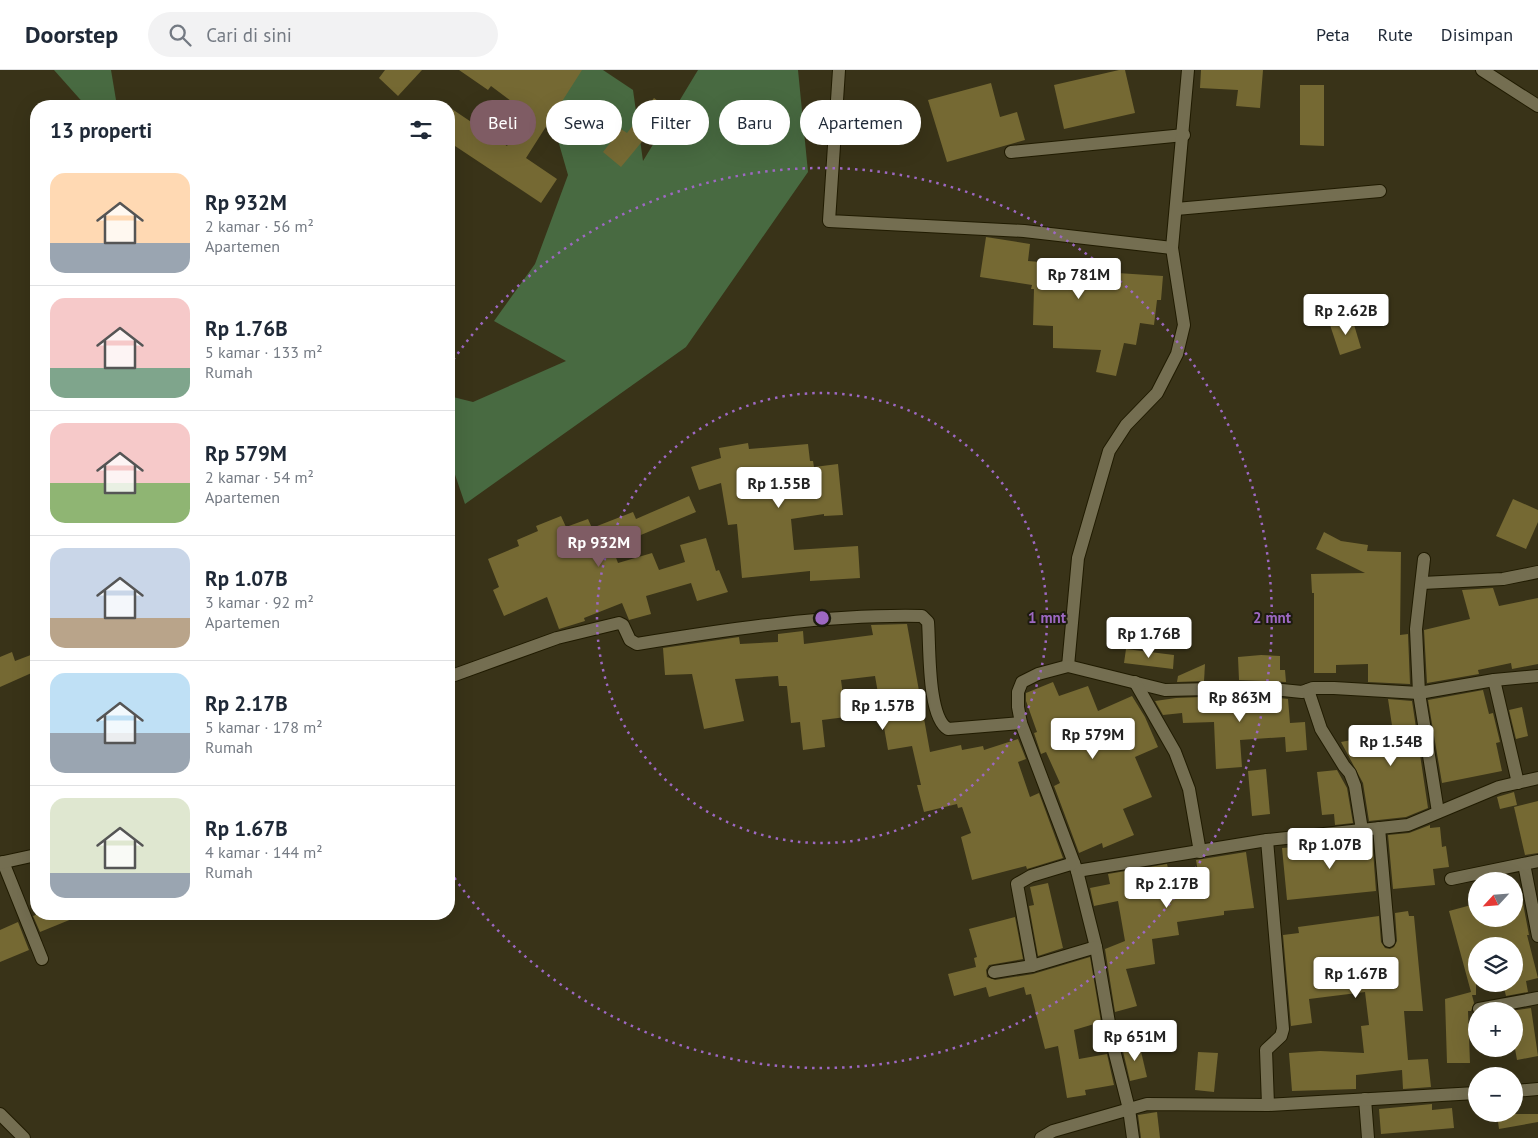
<!DOCTYPE html>
<html lang="id">
<meta charset="utf-8">
<style>
:root{--surface:#fff;--page:#f2f2f3;--text:#1f2937;--muted:#747a83;--line:#e0e1e3;--accent:#7f5c64}
body{margin:0;font-family:"PT Sans",sans-serif;background:var(--page);color:var(--text);height:100vh;display:flex;flex-direction:column;font-size:19px;white-space:nowrap}
*{box-sizing:border-box;margin:0}
p{font-size:16px;color:var(--muted)}
.icon{flex:none;width:28px;height:28px;fill:none;stroke:currentColor;stroke-width:2;stroke-linecap:round;stroke-linejoin:round}
.map{position:relative;flex:1;overflow:hidden}
.drawer{position:absolute;left:30px;top:30px;width:425px;height:820px;display:flex;flex-direction:column;background:var(--surface);border-radius:20px;box-shadow:0 5px 20px #0002}
.drawer>*{flex:none}
.banner{position:absolute;left:470px;top:30px;width:475px;height:45px;display:flex;gap:10px}
.needle{width:32px;rotate:244deg}
.buttons{position:absolute;left:1468px;top:802px;display:grid;gap:10px}
.buttons a{display:grid;place-items:center;width:55px;height:55px;border-radius:50%;background:var(--surface);box-shadow:0 5px 20px #0002;font-size:25px}
.price{position:absolute;translate:-50% -42px;padding:0 11px;border-radius:5px;background:#fff;color:#222;font-size:16px;line-height:32px;filter:drop-shadow(0 1px 2px #0008)}
.price::after{content:'';position:absolute;left:50%;top:30px;width:15px;height:11px;margin-left:-8px;background:inherit;clip-path:polygon(0 0,100% 0,50% 100%)}
.price.current{background:var(--accent);color:#fff}
ul{padding:0;list-style:none}
li{display:flex;align-items:center;gap:15px;height:125px;padding:0 20px}
li+li{border-top:1px solid var(--line)}
li span{display:grid;place-items:center;flex:none;width:140px;height:100px;border-radius:15px;color:#555}
li>.icon{margin-inline-start:auto}
span .icon{width:60px;height:60px;fill:#fffc;stroke-width:1}
li b{font-size:21px}
h2{display:flex;justify-content:space-between;align-items:center;height:60px;padding:0 20px;font-size:21px}
.tag{padding:0 18px;border-radius:22px;background:var(--surface);box-shadow:0 5px 20px #0002;font-size:18px;line-height:45px}
.tag.current{background:var(--accent);color:#fff}
header{display:flex;align-items:center;gap:30px;box-sizing:border-box;height:70px;padding:0 25px;background:var(--surface);border-bottom:1px solid var(--line)}
header strong{font-size:24px}
nav{display:flex;gap:28px;margin-inline-start:auto;font-size:18px}
.search{width:350px;height:45px;background:var(--page);display:flex;align-items:center;gap:12px;box-sizing:border-box;padding:0 18px;border-radius:28px;color:var(--muted);font-size:19px}
.map>svg:first-child{display:block}
.forest{fill:#486a41}
.building{fill:#756933}
.lines{fill:none;stroke-linecap:round;stroke-linejoin:round}
.street-casing{stroke:#201b01;stroke-width:14}
.secondary-casing{stroke:#201b01;stroke-width:14}
.street{stroke:#746e51;stroke-width:12}
.secondary{stroke:#746e51;stroke-width:12}
.ring{fill:none;stroke:#9d68c2;stroke-width:2.5;stroke-dasharray:2.5 5}
.centre{fill:#9d68c2;stroke:#1d1b0f;stroke-width:2.5}
.ring-label{font-size:15px;text-anchor:middle;font-weight:bold;fill:#9d68c2;stroke:#1d1b0f;stroke-width:4;stroke-linejoin:round;paint-order:stroke}
</style>
<header>
<strong>Doorstep</strong>
<div class="search"><svg class="icon" aria-label="search" viewBox="0 0 24 24"><circle cx="10" cy="10" r="6"/><path d="M15 15l6 6"/></svg>Cari di sini</div>
<nav><a>Peta</a><a>Rute</a><a>Disimpan</a></nav>
</header>
<div class="map">
<svg width="1538" height="1068" viewBox="0 0 1538 1068">
<rect width="100%" height="100%" fill="#393318"/>
<g class="forest">
<path d="M54,0H111L117,36H86Z"/>
<path d="M571,0H603L633,20L643,91L698,0H798L808,102L686,277L465,434L449,387V326L473,332L566,291L494,251L535,194L568,105L551,46Z"/>
</g>
<g class="building">
<path d="M385,0H422L398,26L379,8Z"/>
<path d="M459,0H582L526,88L557,109L541,133L449,72V37L507,76L527,43L491,16L488,20Z"/>
<path d="M1119,0H1125L1135,43L1064,59L1054,15Z"/>
<path d="M1201,0H1263L1260,38L1236,36L1238,20L1200,18Z"/>
<path d="M991,13L1000,47L1017,42L1025,70L947,92L928,30Z"/>
<path d="M1300,15H1324V76L1300,75Z"/>
<path d="M654,28L669,39L621,97L603,82L621,59L627,63Z"/>
<path d="M986,167L1030,174L1028,191L1087,196V201L1163,206L1161,230H1157L1154,255L1140,253L1136,275L1124,273L1116,306L1096,302L1101,280L1053,278V256L1033,255L1034,219H1031L1032,215L980,207Z"/>
<path d="M1352,248L1361,278L1340,285L1330,255Z"/>
<path d="M748,373L749,379L808,374L810,391H813L814,397L838,394L843,445L824,446V444L791,449L794,480L858,476L860,508L810,511V501L742,508L737,454L728,455L721,413L699,420L691,397L721,388L719,378Z"/>
<path d="M689,426L696,442L612,477L618,493L652,483L659,500L685,492L680,475L706,468L716,501L719,500L728,522L697,531L691,513L646,526L651,544L629,550L622,533L584,548L585,551L559,559L547,527L504,546L493,520L499,517L488,489L519,476L517,470L538,461L536,456L561,446L566,457L588,449L592,458L633,442L636,449Z"/>
<path d="M1513,429L1538,440V452L1526,479L1496,466Z"/>
<path d="M1324,462L1341,471L1368,475L1367,481L1401,482L1400,565L1408,564L1410,614L1368,612V594L1336,595V603H1314V523H1312L1311,504L1365,503L1316,479Z"/>
<path d="M1493,518L1499,536L1538,528V594L1512,599L1511,593L1478,600L1479,604L1427,613L1424,560L1470,549L1462,520Z"/>
<path d="M907,554L930,682L961,675L962,680L983,676L984,680L1018,669L1026,689L1018,692L1030,727L1039,723L1063,788L1027,799L1026,796L972,810L961,767L971,763L962,737L958,738L957,734L924,742L917,715H921L912,676L888,680L875,606L841,610L846,647L822,650L825,677L803,680L800,652L791,653L787,616H779L778,606L735,609L744,651L704,659L692,604L665,605L663,578L739,567L740,574L778,572V564L803,561L804,574L873,565L871,555Z"/>
<path d="M1126,579L1174,585L1173,599L1124,593Z"/>
<path d="M12,582L15,591L36,583V601L0,617V587Z"/>
<path d="M1261,585L1280,586V600H1285L1286,612L1239,610L1238,587Z"/>
<path d="M1205,594L1204,611L1177,612L1178,606Z"/>
<path d="M1053,612L1059,626L1088,616L1098,641L1132,626L1145,647L1158,677L1135,687L1152,727L1123,739L1134,765L1103,778L1102,773L1079,783L1054,716L1060,713L1046,682L1041,684L1034,663L1037,662L1026,631V623Z"/>
<path d="M1483,620L1489,644L1493,643L1500,672L1496,673L1502,701L1442,713L1428,630Z"/>
<path d="M1262,626L1288,629L1290,653L1305,652L1307,680L1286,682L1285,667L1240,670L1242,697L1216,699L1214,652L1183,653L1182,643L1163,645L1155,631L1176,628L1202,627V631Z"/>
<path d="M1388,629L1412,631L1428,738L1406,747L1369,751L1363,713L1341,672L1393,662Z"/>
<path d="M1522,637L1528,666L1516,669L1509,640Z"/>
<path d="M1266,699L1270,744L1252,746L1248,701Z"/>
<path d="M1337,700L1347,718L1353,753L1335,755L1334,744L1322,745L1317,702Z"/>
<path d="M1514,722L1517,735L1500,739L1497,727Z"/>
<path d="M1538,731V783L1525,785L1514,737Z"/>
<path d="M1430,755V758L1440,757L1442,777L1446,776L1449,797L1433,799L1435,815L1393,819L1388,765L1409,763Z"/>
<path d="M1372,767L1376,821L1287,830L1282,778L1309,776V779L1337,776V771Z"/>
<path d="M1246,782L1254,838L1224,841V845L1177,852L1179,865L1152,869L1155,894L1126,899L1137,936L1115,942L1105,879L1125,871L1118,831L1094,836L1090,818L1110,814L1108,804L1167,794L1170,806L1198,802L1196,790Z"/>
<path d="M1048,813L1063,878L1038,886L1029,836L1034,835L1030,817Z"/>
<path d="M1521,823L1529,865H1527L1538,908L1526,911L1528,922L1506,926L1503,914H1514V876H1476V925H1472L1474,933L1471,941H1468L1470,993H1447L1445,929L1471,922L1449,841L1475,834L1476,849H1514V825Z"/>
<path d="M1408,841L1409,846H1414L1423,941H1404L1408,990L1428,989L1431,1017L1403,1019L1402,1000L1356,1005V1019L1292,1021L1289,983L1320,981L1364,983L1361,956L1369,955L1365,922L1309,929L1312,953L1291,956L1283,865L1299,863L1298,857L1379,846L1381,872L1385,878L1390,879L1394,877L1397,871L1395,843Z"/>
<path d="M38,844H84L40,862L33,846Z"/>
<path d="M1015,847L1023,889L989,895L986,900L987,907L995,910L1033,904L1090,887L1101,952L1074,960L1079,989L1107,984L1114,1015L1085,1020L1086,1025L1067,1028L1058,976L1045,979L1031,924L1026,925L1024,917L989,927L986,917L954,926L948,904L976,897L974,888L977,887L969,859Z"/>
<path d="M18,852L29,880L0,892V860Z"/>
<path d="M1531,938L1538,986L1517,990L1514,973V941H1511Z"/>
<path d="M1139,973L1147,1007L1130,1011L1122,977Z"/>
<path d="M1198,982L1218,983L1214,1022L1195,1020Z"/>
<path d="M1432,1034V1040L1452,1038L1454,1058L1381,1064L1379,1039Z"/>
<path d="M1157,1042L1160,1068H1141L1138,1045Z"/>
<path d="M1497,1044H1538V1052L1499,1059Z"/>
</g>
<g class="lines">
<defs>
<g id="street">
<path d="M839,0L829,151L1024,161L1172,178"/>
<path d="M1011,82L1184,65"/>
<path d="M1176,139L1380,121"/>
<path d="M1424,489L1416,559L1419,623L1438,742"/>
<path d="M1422,513L1503,509L1538,502"/>
<path d="M1068,596L1078,488L1109,381L1126,355L1157,323L1177,284L1184,255L1172,178L1188,0"/>
<path d="M1538,606L1494,610L1419,623L1334,618H1313L1302,622L1262,618L1165,620L1068,596L1038,604L1022,612L1018,622V637L1021,653L1077,801L1267,770L1408,755L1499,717L1538,708"/>
<path d="M449,607L557,568L619,553L623,555L630,570L637,574C729,559 829,544 922,546L928,552C930,575 927,647 948,659L1021,653"/>
<path d="M1494,610L1518,713"/>
<path d="M1135,612L1175,682L1189,719L1200,782"/>
<path d="M1308,620L1321,659L1344,696L1350,703L1355,716L1362,760"/>
<path d="M1379,758L1389,871"/>
<path d="M1267,770L1283,959L1281,966L1266,980L1268,1035"/>
<path d="M3,792L42,889"/>
<path d="M0,793L36,785"/>
<path d="M1524,794L1538,866"/>
<path d="M1077,801L1096,877L1113,976L1129,1039L1133,1068"/>
<path d="M1451,809L1538,791"/>
<path d="M1032,896L1017,814L1031,806L1074,793"/>
<path d="M994,902L1032,896L1096,877"/>
<path d="M1479,939L1538,928"/>
<path d="M1514,1021L1538,1019"/>
<path d="M1365,1029L1368,1068"/>
<path d="M0,1044L24,1068"/>
<path d="M1041,1068L1053,1061L1147,1034L1268,1035L1476,1023"/>
</g>
<path id="secondary" d="M1482,0L1538,36"/>
</defs>
<use href="#street" class="street-casing"/>
<use href="#secondary" class="secondary-casing"/>
<use href="#street" class="street"/>
<use href="#secondary" class="secondary"/>
</g>
<g class="ring">
<circle cx="822" cy="548" r="225"/>
<path d="M449 296A450 450 0 1 1 449 800"/>
</g>
<circle cx="822" cy="548" r="8" class="centre"/>
<g class="ring-label">
<text x="1047" y="553">1 mnt</text>
<text x="1272" y="553">2 mnt</text>
</g>
</svg>
<div class="buttons">
<a><svg class="needle" viewBox="-14 -14 28 28"><path d="M0-13l5 13h-10z" fill="#e53935"/><path d="M0 13l5-13h-10z" fill="#747a83"/></svg></a>
<a><svg class="icon" aria-label="layers" viewBox="0 0 24 24"><path d="M12 4l9 5-9 5-9-5zM3 14l9 5 9-5"/></svg></a>
<a>+</a>
<a>−</a>
</div>
<b class="price" style="left:1079px;top:230px">Rp 781M</b>
<b class="price" style="left:1346px;top:266px">Rp 2.62B</b>
<b class="price" style="left:779px;top:439px">Rp 1.55B</b>
<b class="price current" style="left:599px;top:498px">Rp 932M</b>
<b class="price" style="left:1149px;top:589px">Rp 1.76B</b>
<b class="price" style="left:1240px;top:653px">Rp 863M</b>
<b class="price" style="left:883px;top:661px">Rp 1.57B</b>
<b class="price" style="left:1093px;top:690px">Rp 579M</b>
<b class="price" style="left:1391px;top:697px">Rp 1.54B</b>
<b class="price" style="left:1330px;top:800px">Rp 1.07B</b>
<b class="price" style="left:1167px;top:839px">Rp 2.17B</b>
<b class="price" style="left:1356px;top:929px">Rp 1.67B</b>
<b class="price" style="left:1135px;top:992px">Rp 651M</b>
<div class="banner">
<a class="tag current">Beli</a>
<a class="tag">Sewa</a>
<a class="tag">Filter</a>
<a class="tag">Baru</a>
<a class="tag">Apartemen</a>
</div>
<section class="drawer">
<h2>13 properti<svg class="icon" aria-label="filters" viewBox="0 0 24 24"><path d="M4 7h16M4 17h16"/><circle cx="9" cy="7" r="2"/><circle cx="15" cy="17" r="2"/></svg></h2>
<ul>
<li><span style="background:linear-gradient(#ffd9b3 70%,#9aa5b1 0)"><svg class="icon" aria-label="home" viewBox="0 0 24 24"><path d="M3 11l9-7 9 7M6 9v11h12V9"/></svg></span><div><b>Rp 932M</b><p>2 kamar · 56 m²</p><p>Apartemen</p></div></li>
<li><span style="background:linear-gradient(#f6c9c9 70%,#7fa58c 0)"><svg class="icon" aria-label="home" viewBox="0 0 24 24"><path d="M3 11l9-7 9 7M6 9v11h12V9"/></svg></span><div><b>Rp 1.76B</b><p>5 kamar · 133 m²</p><p>Rumah</p></div></li>
<li><span style="background:linear-gradient(#f6c9c9 60%,#8fb573 0)"><svg class="icon" aria-label="home" viewBox="0 0 24 24"><path d="M3 11l9-7 9 7M6 9v11h12V9"/></svg></span><div><b>Rp 579M</b><p>2 kamar · 54 m²</p><p>Apartemen</p></div></li>
<li><span style="background:linear-gradient(#c9d6e8 70%,#b9a48a 0)"><svg class="icon" aria-label="home" viewBox="0 0 24 24"><path d="M3 11l9-7 9 7M6 9v11h12V9"/></svg></span><div><b>Rp 1.07B</b><p>3 kamar · 92 m²</p><p>Apartemen</p></div></li>
<li><span style="background:linear-gradient(#bfe0f5 60%,#9aa5b1 0)"><svg class="icon" aria-label="home" viewBox="0 0 24 24"><path d="M3 11l9-7 9 7M6 9v11h12V9"/></svg></span><div><b>Rp 2.17B</b><p>5 kamar · 178 m²</p><p>Rumah</p></div></li>
<li><span style="background:linear-gradient(#dfe7d0 75%,#9aa5b1 0)"><svg class="icon" aria-label="home" viewBox="0 0 24 24"><path d="M3 11l9-7 9 7M6 9v11h12V9"/></svg></span><div><b>Rp 1.67B</b><p>4 kamar · 144 m²</p><p>Rumah</p></div></li>
</ul>
</section>
</div>
